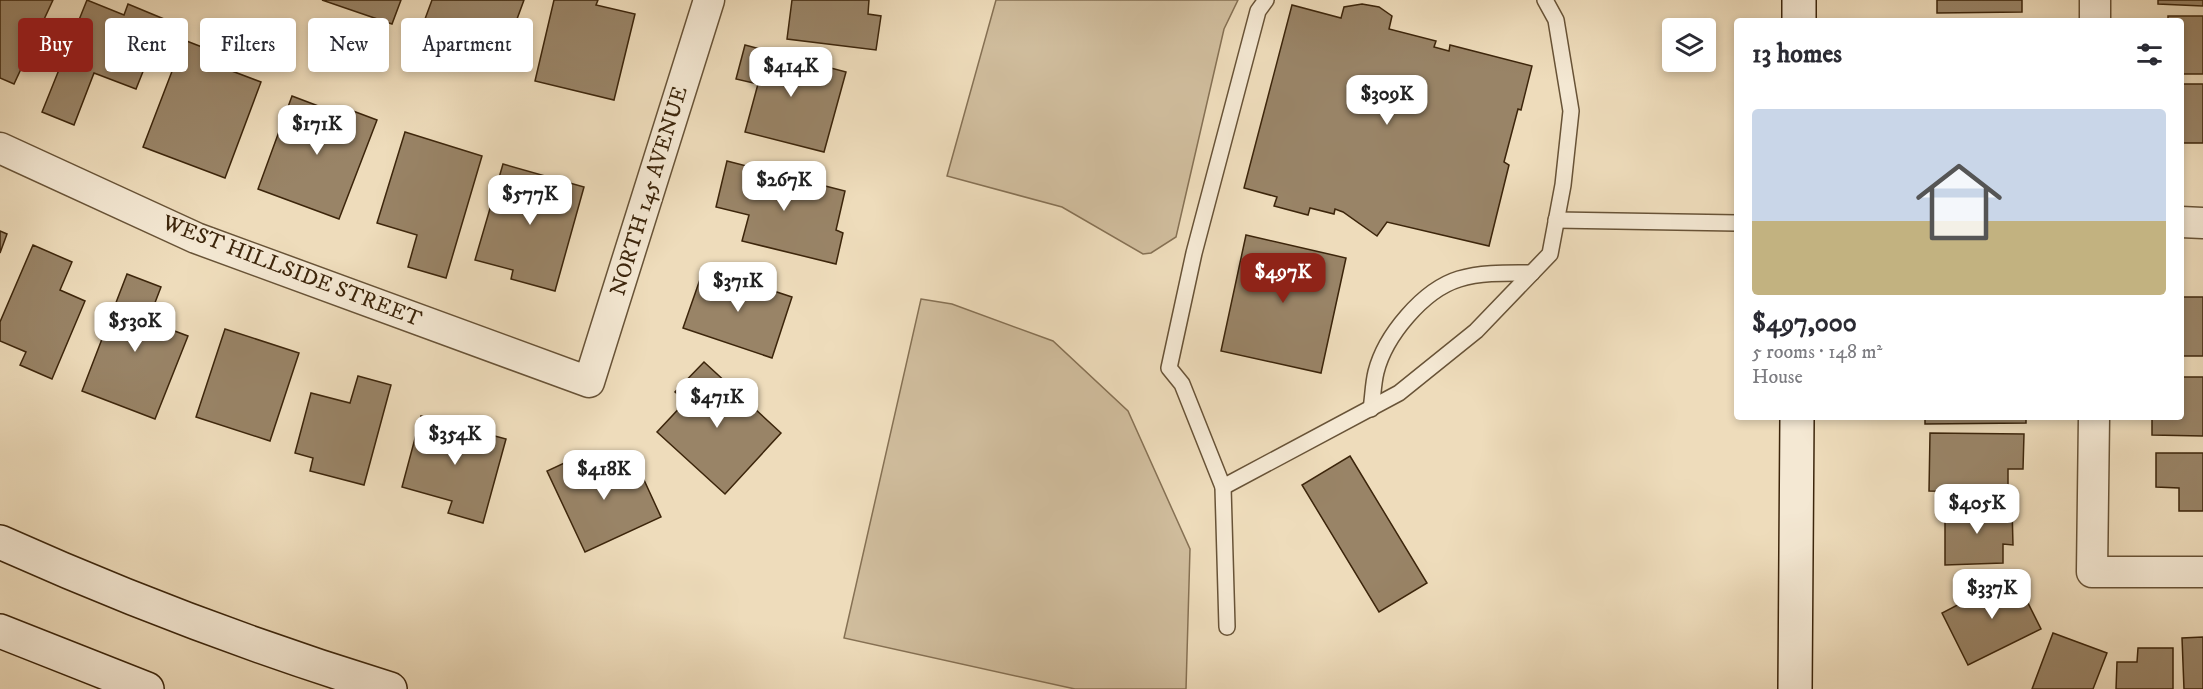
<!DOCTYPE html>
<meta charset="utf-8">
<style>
:root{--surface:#fff;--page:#f7f7f7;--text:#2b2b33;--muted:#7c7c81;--accent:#8f2418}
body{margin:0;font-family:"IM FELL DW Pica",serif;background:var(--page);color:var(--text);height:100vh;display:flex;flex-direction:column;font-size:22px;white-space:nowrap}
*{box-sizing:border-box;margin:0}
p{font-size:20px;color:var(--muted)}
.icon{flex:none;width:33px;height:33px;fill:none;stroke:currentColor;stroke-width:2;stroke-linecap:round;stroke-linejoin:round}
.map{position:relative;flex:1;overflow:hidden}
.side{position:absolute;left:1734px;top:18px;width:450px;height:402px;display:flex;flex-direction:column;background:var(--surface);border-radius:6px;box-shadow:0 3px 9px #0003}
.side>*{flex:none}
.top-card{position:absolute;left:18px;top:18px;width:570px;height:54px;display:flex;gap:12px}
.buttons{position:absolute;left:1662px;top:18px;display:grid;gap:12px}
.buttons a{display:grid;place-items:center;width:54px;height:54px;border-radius:6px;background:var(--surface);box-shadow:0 3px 9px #0003;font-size:30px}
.price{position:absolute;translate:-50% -51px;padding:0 14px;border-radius:12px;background:#fff;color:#222;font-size:20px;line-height:39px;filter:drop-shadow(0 2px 3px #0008)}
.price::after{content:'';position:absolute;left:50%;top:36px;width:18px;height:14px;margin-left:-9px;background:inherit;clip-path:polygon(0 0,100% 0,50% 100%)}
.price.active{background:var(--accent);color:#fff}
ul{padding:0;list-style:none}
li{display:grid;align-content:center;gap:12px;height:318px;padding:0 18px}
li span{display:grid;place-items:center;height:186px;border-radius:6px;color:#555}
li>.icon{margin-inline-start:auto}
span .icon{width:108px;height:108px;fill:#fffc;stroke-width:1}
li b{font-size:26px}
h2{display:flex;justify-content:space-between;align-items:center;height:72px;padding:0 18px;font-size:26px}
.pill{padding:0 21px;border-radius:6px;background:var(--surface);box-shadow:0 3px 9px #0003;font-size:21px;line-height:54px}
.pill.active{background:var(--accent);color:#fff}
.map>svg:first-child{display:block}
.green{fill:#d0bd9d;stroke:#867154;stroke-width:1.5}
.building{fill:#998467;stroke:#3c250b;stroke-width:1.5}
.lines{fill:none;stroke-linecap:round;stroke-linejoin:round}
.service-casing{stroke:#685337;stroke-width:18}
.minor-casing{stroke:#685337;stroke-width:33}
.secondary-casing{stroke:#3c250b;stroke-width:36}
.service{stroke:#f4e8d3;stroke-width:15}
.minor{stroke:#f4e8d3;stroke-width:30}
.secondary{stroke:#f4e8d3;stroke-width:33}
.labels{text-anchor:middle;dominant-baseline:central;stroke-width:4.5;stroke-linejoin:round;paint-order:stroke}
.street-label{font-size:22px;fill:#3c250b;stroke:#f4e8d3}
</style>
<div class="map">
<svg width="2203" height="689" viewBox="0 0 2203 689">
<rect width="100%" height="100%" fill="#eedcbb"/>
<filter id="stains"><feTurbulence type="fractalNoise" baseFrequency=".00333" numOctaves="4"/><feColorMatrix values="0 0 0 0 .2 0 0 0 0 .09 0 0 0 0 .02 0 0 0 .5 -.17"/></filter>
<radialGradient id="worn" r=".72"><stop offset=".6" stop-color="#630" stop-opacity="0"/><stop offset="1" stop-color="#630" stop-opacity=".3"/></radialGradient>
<g class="green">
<path d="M996,0H1238L1224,29L1176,237L1151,253L1143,254L1062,207L947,176Z"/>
<path d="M921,299L952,304L1053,341L1128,411L1190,549L1186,689H1075L844,638Z"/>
</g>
<g class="building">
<path d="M0,0H53L14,84L0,78Z"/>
<path d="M87,0L124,15L128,4L164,19L136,89L94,73L74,125L42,112Z"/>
<path d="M322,0H401L392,24Z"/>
<path d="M432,0H524L499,68L418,38Z"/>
<path d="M554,0H598L596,5L635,14L614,100L535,81Z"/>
<path d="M792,0H869L868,14L881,16L876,50L787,39Z"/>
<path d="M1937,0H2022V12L1937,13Z"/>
<path d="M2158,0H2203V6L2158,4Z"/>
<path d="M1362,4L1379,7L1392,16L1389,29L1436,41L1434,47L1449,51L1450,45L1532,66L1521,110L1518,109L1504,162L1509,165L1489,246L1387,222L1377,236L1343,212L1335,209L1334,214L1310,208L1308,215L1274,206L1277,197L1244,188L1292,5L1341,18L1344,7Z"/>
<path d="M2168,16H2203V74H2181V21H2168Z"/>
<path d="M184,40L220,54L216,65L261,82L225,178L143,147Z"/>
<path d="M745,45L846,72L824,152L745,132L758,84L736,79Z"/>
<rect x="2181" y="84" width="22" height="59"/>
<path d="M292,96L342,115L345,108L377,120L339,219L258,189Z"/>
<path d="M405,132L482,156L446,278L408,267L417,235L377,223Z"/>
<path d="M727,161L845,191L836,230L843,233L836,264L742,241L749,215L716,207Z"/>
<path d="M503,164L584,187L555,291L511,279L513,270L475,260Z"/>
<path d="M0,231L7,234L0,253Z"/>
<path d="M1246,235L1346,258L1321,373L1221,351Z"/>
<path d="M33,245L72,262L60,290L85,301L52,379L20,365L26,352L0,341V322Z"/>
<path d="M704,268L792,297L772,358L683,328Z"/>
<path d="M127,274L161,287L148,321L188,336L155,419L82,391Z"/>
<rect x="2181" y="297" width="22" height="59"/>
<path d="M225,329L299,353L270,441L196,417Z"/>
<path d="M704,362L781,433L725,494L657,432L686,401L675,392Z"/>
<path d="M358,376L391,385L364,485L310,471L313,458L295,453L311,393L350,403Z"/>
<path d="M2181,377H2203V436L2152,435V417H2181Z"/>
<path d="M421,416L506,439L483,523L448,513L452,501L402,487Z"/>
<path d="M1925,417H2026V423L1925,424Z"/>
<path d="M1930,433L2024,434L2023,469H2008V492L1929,491Z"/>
<path d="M2156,453H2203V511H2179V488L2156,487Z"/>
<path d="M633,456L661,517L585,552L547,471L575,458L584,478Z"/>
<path d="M1350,456L1427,583L1379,612L1302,485Z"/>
<path d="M2012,507L2013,545L2003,544V563L1945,565V508Z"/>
<path d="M2017,574L2025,589L2022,591L2041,629L1968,665L1942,613Z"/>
<path d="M2053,633L2107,653L2093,689H2032Z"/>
<path d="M2203,637V689H2184L2182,638Z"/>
<path d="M2138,648H2173V689H2116L2117,662H2137Z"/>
</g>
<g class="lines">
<defs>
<g id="service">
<path d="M1556,220L1737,223"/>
<path d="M1371,409C1373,397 1373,384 1376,372C1385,336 1423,290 1459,279C1482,272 1508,273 1532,273"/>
<path d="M1223,487L1399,393L1476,331L1550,254L1563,185L1571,111L1556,20L1545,0"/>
<path d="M1227,627L1223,487L1182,384L1169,368L1194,253L1258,11L1266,0"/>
</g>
<g id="minor">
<path d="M2095,21V0"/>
<path d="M0,148L196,238L589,382L709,0"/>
<path d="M2181,222L2203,223"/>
<path d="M2094,417L2092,572H2203"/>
</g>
<g id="secondary">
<path d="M1799,0V21"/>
<path d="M0,542C127,599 257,648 390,689"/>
<path d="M0,631L147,689"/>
<path d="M1795,689L1797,417"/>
</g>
</defs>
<use href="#service" class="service-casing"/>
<use href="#minor" class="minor-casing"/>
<use href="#secondary" class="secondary-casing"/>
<use href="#service" class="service"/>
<use href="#minor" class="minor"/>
<use href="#secondary" class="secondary"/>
</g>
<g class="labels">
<g class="street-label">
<text transform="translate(649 191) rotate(-73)">NORTH 145 AVENUE</text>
<text transform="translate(292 271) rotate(21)">WEST HILLSIDE STREET</text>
</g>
</g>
<rect width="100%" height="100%" filter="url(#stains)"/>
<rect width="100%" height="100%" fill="url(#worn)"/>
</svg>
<div class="buttons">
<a><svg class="icon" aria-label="layers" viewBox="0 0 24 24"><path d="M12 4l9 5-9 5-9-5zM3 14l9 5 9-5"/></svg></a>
</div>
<b class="price" style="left:791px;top:98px">$414K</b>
<b class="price" style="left:1387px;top:126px">$309K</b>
<b class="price" style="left:317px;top:156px">$171K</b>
<b class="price" style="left:784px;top:212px">$267K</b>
<b class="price" style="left:530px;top:226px">$577K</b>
<b class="price active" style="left:1283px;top:304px">$497K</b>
<b class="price" style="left:738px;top:313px">$371K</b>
<b class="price" style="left:135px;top:353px">$530K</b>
<b class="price" style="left:717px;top:429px">$471K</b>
<b class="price" style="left:455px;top:466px">$354K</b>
<b class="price" style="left:604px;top:501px">$418K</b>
<b class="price" style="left:1977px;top:535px">$405K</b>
<b class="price" style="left:1992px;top:620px">$337K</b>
<div class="top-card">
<a class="pill active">Buy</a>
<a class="pill">Rent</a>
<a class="pill">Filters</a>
<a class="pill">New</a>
<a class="pill">Apartment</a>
</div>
<section class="side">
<h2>13 homes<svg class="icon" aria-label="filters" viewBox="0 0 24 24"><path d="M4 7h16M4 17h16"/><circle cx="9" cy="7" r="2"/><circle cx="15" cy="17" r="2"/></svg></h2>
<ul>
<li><span style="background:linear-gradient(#c9d6e8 60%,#c2b280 0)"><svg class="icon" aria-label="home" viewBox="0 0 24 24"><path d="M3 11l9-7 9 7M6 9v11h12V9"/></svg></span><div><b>$497,000</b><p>5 rooms · 148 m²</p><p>House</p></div></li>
</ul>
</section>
</div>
